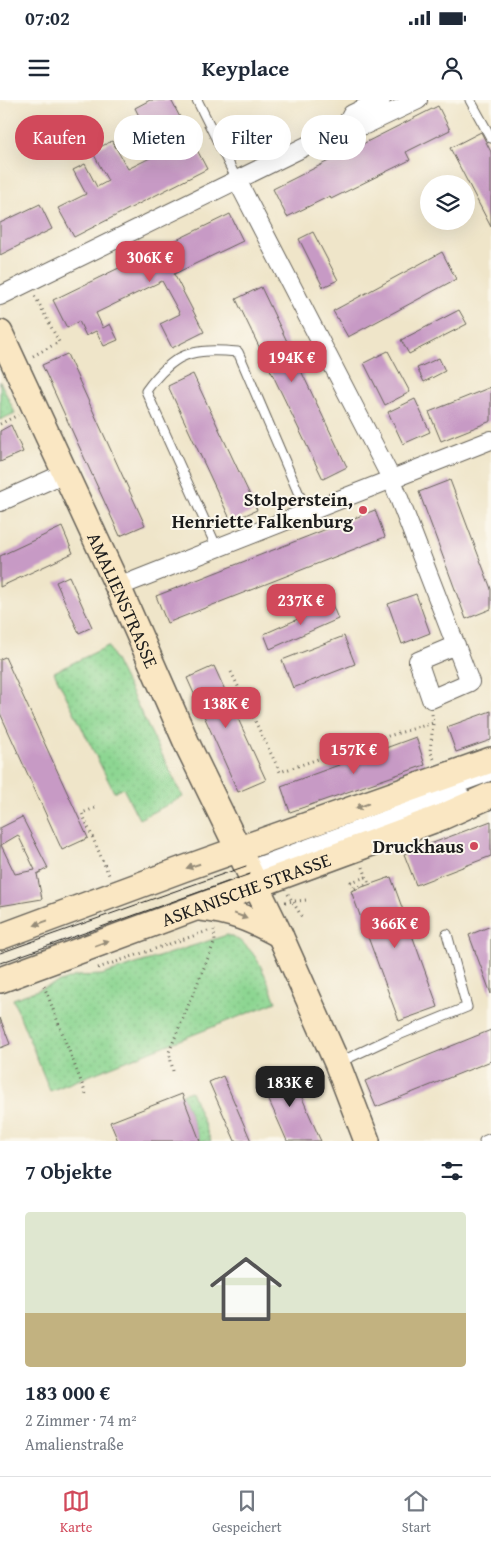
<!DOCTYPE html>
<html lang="de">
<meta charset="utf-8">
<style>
:root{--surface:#fff;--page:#f6f6f7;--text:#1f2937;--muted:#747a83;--line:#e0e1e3;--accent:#d1495b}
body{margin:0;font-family:"Gentium Book Plus",serif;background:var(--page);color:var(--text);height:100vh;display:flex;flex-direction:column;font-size:19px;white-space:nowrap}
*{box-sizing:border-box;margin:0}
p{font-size:16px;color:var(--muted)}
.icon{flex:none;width:28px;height:28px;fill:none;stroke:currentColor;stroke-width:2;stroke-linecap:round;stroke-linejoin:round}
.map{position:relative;height:1041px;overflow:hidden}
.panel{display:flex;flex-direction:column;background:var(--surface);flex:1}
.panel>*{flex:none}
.hud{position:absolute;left:15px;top:15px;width:461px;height:45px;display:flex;gap:10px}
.fabs{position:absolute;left:420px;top:75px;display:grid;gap:10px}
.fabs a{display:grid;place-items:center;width:55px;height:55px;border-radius:50%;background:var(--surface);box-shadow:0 5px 20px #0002;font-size:25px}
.price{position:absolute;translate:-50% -42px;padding:0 11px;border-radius:10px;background:var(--accent);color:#fff;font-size:16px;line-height:32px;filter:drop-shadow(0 1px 2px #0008)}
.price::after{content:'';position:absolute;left:50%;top:30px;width:15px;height:11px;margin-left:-8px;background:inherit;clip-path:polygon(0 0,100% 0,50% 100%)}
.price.selected{background:#222;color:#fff}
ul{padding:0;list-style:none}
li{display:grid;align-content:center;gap:10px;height:265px;padding:0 25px}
li span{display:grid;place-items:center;height:155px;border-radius:5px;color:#555}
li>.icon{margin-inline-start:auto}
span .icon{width:90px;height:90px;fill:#fffc;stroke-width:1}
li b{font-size:21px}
h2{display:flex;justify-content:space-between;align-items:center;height:60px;padding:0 25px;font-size:21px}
.tag{padding:0 18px;border-radius:22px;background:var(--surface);box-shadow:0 5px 20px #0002;font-size:18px;line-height:45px}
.tag.selected{background:var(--accent);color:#fff}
.status{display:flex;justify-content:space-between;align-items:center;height:35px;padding:0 25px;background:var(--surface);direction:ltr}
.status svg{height:14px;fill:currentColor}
header{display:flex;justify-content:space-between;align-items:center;height:65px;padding:0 25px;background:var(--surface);font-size:22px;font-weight:800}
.tabs{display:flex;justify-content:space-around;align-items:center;height:70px;border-top:1px solid var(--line);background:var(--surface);font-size:14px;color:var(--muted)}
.tabs a{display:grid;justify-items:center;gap:2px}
.tabs .selected{color:var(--accent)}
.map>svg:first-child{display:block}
.grass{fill:url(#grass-dots);stroke:#547957}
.building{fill:#c79ac5;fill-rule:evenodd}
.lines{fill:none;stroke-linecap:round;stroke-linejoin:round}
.lane-casing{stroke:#666259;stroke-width:11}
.street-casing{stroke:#666259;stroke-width:20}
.secondary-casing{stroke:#666259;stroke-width:28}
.path{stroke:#666259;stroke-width:3;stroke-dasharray:1 4;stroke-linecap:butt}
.lane{stroke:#fff;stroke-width:9}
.street{stroke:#fff;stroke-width:18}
.secondary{stroke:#fae7c3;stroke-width:25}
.tram{stroke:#1c1c1c;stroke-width:1}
.oneway{fill:#968c78}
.poi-dot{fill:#d1495b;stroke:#fbf7ec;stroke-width:2}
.labels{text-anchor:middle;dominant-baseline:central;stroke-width:4;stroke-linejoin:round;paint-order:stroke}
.poi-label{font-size:19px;font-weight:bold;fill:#1c1c1c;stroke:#fbf7ec;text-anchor:end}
.street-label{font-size:19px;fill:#1c1c1c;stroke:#fbf7ec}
</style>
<div class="status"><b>07:02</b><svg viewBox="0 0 49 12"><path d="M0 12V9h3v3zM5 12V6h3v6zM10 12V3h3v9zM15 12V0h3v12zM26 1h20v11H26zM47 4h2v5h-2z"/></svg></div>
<header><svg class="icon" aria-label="menu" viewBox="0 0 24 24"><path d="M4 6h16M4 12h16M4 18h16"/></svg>Keyplace<svg class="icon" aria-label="person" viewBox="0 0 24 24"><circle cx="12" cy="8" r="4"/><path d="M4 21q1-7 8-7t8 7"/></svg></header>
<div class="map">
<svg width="491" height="1041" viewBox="0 0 491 1041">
<defs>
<pattern id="grass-dots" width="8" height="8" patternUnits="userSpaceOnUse" patternTransform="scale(1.25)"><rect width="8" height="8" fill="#8dd692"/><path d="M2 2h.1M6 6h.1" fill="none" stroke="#79b77d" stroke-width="1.8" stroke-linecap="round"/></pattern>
</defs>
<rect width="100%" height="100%" fill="#fbf7ec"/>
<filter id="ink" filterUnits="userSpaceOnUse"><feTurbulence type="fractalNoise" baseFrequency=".02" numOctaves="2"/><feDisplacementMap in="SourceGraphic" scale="10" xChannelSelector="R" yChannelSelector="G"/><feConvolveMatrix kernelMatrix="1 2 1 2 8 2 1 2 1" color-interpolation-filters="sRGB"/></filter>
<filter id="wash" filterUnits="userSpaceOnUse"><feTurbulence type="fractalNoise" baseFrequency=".0096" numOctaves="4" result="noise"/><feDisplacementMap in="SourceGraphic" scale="20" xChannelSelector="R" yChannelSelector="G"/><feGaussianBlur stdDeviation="1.12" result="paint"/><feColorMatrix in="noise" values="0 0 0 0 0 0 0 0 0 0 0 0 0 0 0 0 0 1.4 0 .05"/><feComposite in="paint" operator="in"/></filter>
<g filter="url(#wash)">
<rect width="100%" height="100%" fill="#efe5c9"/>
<g class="grass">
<path d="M0,281L15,313L0,320Z"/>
<path d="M108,546L183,697L139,719L123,688L114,692L54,572Z"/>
<path d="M227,835C256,843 265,876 276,902L50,991L13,899L76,876L102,875Z"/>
<path d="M191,991L211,1041H200L182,994Z"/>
</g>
<g id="blocks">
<g class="building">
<path d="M150,0H171L207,69L74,137L58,108L86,94L73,70L85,64L97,87L108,81L92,51L112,41L128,69L158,54L135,8Z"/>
<path d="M438,6L450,30L406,52L410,60L331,99L330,96L287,117L273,89Z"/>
<path d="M481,32L491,52V127L450,48Z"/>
<path d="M40,104L52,129L0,155V123Z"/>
<path d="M230,114L243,141L174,174L204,232L172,248L160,224L180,214L162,181L96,213L103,228L110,224L118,240L104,246L96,231L86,236L79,221L67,228L53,200Z"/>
<path d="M313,132L338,180L323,187L299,139Z"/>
<path d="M442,152L456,179L348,237L333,211Z"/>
<path d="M261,187L347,367L323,379L236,199Z"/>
<path d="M459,210L467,224L409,254L401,240Z"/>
<path d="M388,251L410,292L385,305L364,263Z"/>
<path d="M67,254L145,425L120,436L42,265Z"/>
<path d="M439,258L445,271L424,282L417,268Z"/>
<path d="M193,274L257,410L231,421L168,286Z"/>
<path d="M491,287V321L441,341L429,312Z"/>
<path d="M415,299L430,332L403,344L388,312Z"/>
<path d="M11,325L23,352L0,362V331Z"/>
<path d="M450,380L491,489V509L466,519L419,392Z"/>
<path d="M375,410L385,437L167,523L156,496Z"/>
<path d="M62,427L73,453L0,487V456Z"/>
<path d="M69,476L92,527L79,533L56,482Z"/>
<path d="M416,494L430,533L402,544L388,504Z"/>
<path d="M332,504L338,519L270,549L264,534Z"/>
<path d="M344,536L355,564L293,588L282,560Z"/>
<path d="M5,557L88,738L62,750L0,613V559Z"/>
<path d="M214,566L266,680L238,692L187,578Z"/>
<path d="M491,611V640L456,652L447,627Z"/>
<path d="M416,637L425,665L290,712L281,686Z"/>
<path d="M22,717L48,768L37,774L42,799L0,806V728ZM18,735L35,770L15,774L1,745Z"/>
<path d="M491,721V756L416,785L404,754Z"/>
<path d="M391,777L438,907L399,921L351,791Z"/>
<path d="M491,826V894L469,835Z"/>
<path d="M0,918L10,944L0,948Z"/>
<path d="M491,930V961L376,1007L365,981Z"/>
<path d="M290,970L319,1037L321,1041H287L276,1016L261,983Z"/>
<path d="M223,976L251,1041H235L209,982Z"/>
<path d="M182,994L200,1041H118L110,1022Z"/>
</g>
</g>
</g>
<g filter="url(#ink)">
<use href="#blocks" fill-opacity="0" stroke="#666259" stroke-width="1"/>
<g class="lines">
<defs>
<g id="lane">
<path d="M197,0L237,80"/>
<path d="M470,0L491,38"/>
<path d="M217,448L146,291C174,252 192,248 238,252L307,413"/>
<path d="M247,766L491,676"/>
<path d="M252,773L465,694"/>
<path d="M340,962L389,939L467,907L447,834"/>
<path d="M484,1041L491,1038"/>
</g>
<g id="street">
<path d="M345,27L352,14L381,0"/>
<path d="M237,80L392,380L470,582L431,599L418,561L456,545"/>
<path d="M0,196L345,27L365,25L418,0"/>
<path d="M0,402L65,373"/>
<path d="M118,487L491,340"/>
</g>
<g id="secondary">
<path id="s1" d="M0,233L118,487L188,646L280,835L337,963L367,1041"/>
<path d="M200,808C232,811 252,820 280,835"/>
<path d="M0,837L183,769L491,660"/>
<path id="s2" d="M0,880L442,717L491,695"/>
</g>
</defs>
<use href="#lane" class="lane-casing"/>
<use href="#street" class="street-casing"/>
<use href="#secondary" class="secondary-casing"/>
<g class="path">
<path d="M33,256L59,242L35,196"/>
<path d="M0,324L18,315"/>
<path d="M231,572L280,672L371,641L433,623L432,614"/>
<path d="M433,624L430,651L434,659"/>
<path d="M95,708L82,713L109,775"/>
<path d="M363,767L369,784"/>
<path d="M366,777L351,782L353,789L369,783"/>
<path d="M288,794L302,817"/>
<path d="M285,802L307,800"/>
<path d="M98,868L208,831"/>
<path d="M44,886L87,997"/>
<path d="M173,971L169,952L215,841L214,830"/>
</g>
<use href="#lane" class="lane"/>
<use href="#street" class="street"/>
<use href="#secondary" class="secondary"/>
<g class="tram">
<path d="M0,853L246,766"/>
<path d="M0,863L250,774"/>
</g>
</g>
<defs><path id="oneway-solid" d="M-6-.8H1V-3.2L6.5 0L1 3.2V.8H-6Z" transform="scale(1.25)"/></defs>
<g class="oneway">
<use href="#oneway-solid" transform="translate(362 706) rotate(159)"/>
<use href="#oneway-solid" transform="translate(193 766) rotate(162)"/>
<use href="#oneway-solid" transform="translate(241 816) rotate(21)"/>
<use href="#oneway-solid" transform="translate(41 823) rotate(160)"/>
<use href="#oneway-solid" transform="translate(102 843) rotate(-20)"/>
</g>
</g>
<g class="poi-dot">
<circle cx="363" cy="410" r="5"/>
<circle cx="474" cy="746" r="5"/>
</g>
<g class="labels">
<g class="poi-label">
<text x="353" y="399">Stolperstein,<tspan x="353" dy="22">Henriette Falkenburg</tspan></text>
<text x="464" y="746">Druckhaus</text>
</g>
<g class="street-label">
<text stroke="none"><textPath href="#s1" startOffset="294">AMALIENSTRASSE</textPath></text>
<text stroke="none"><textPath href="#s2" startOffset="262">ASKANISCHE STRASSE</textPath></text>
</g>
</g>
</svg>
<div class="fabs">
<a><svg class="icon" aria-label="layers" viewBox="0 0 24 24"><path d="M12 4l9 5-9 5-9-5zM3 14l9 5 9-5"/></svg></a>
</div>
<b class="price" style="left:150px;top:183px">306K €</b>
<b class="price" style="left:292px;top:283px">194K €</b>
<b class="price" style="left:301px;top:526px">237K €</b>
<b class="price" style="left:226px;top:629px">138K €</b>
<b class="price" style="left:354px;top:675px">157K €</b>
<b class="price" style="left:395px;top:849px">366K €</b>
<b class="price selected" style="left:290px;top:1008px">183K €</b>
<div class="hud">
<a class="tag selected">Kaufen</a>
<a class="tag">Mieten</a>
<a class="tag">Filter</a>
<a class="tag">Neu</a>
</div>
</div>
<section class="panel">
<h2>7 Objekte<svg class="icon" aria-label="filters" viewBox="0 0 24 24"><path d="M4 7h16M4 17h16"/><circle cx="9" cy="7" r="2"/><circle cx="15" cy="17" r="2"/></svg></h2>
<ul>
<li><span style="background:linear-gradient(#dfe7d0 65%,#c2b280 0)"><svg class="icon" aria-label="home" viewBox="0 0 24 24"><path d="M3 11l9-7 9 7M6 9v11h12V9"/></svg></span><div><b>183 000 €</b><p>2 Zimmer · 74 m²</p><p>Amalienstraße</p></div></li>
</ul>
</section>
<nav class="tabs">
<a class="selected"><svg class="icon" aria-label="map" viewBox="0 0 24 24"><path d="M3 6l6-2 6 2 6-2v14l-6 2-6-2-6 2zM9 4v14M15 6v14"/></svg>Karte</a>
<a><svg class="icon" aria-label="saved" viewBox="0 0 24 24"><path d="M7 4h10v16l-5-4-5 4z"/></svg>Gespeichert</a>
<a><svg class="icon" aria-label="home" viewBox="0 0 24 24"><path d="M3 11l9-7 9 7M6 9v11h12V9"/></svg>Start</a>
</nav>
